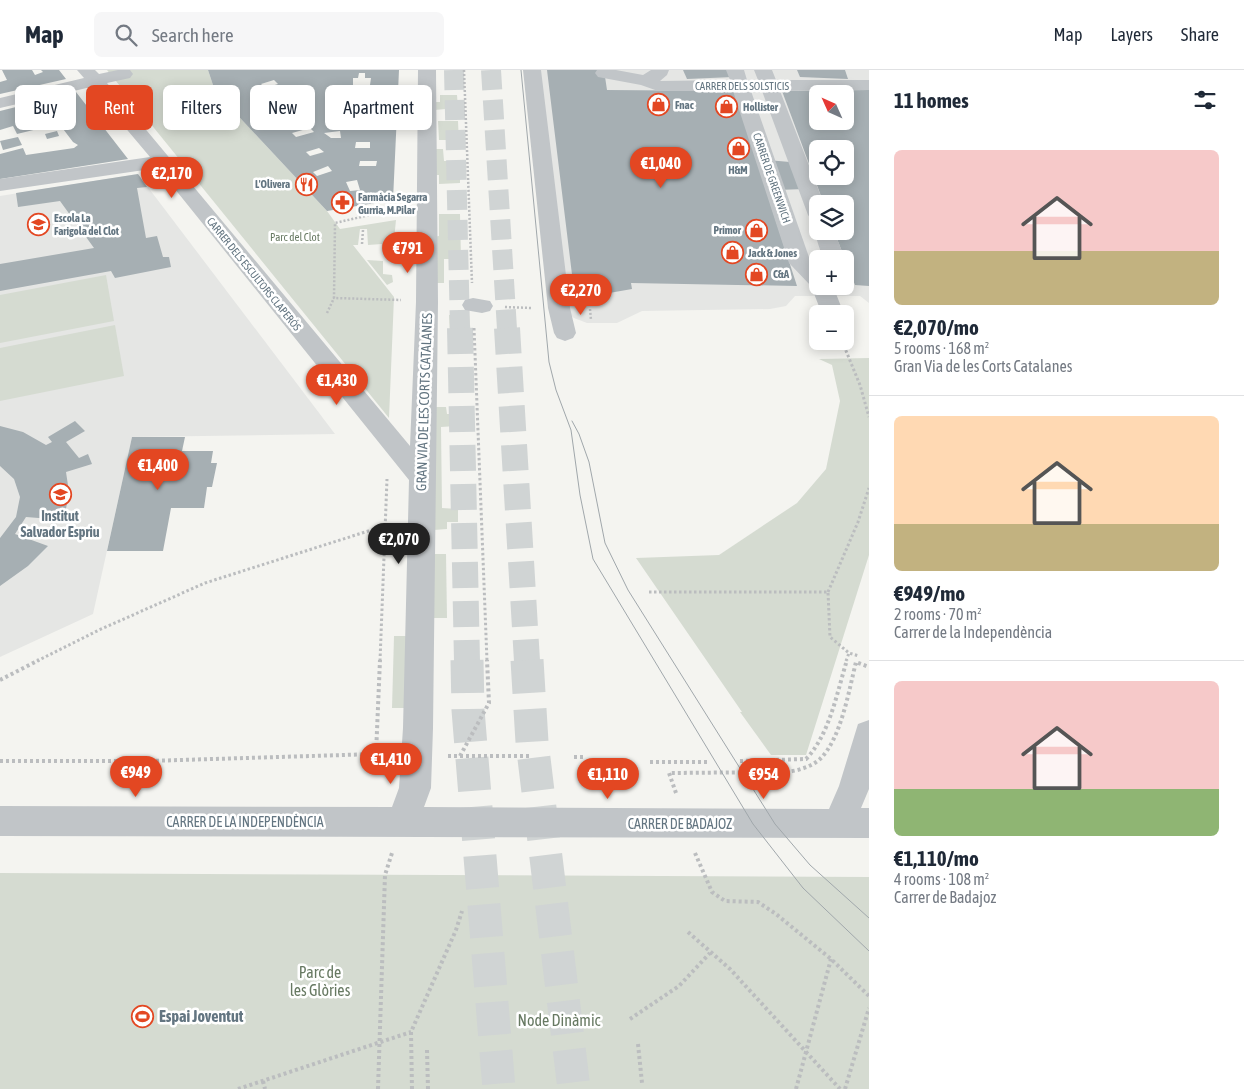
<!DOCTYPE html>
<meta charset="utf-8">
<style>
:root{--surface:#fff;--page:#f6f6f7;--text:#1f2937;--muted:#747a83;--line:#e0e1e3;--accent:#e34722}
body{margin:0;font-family:"Asap Condensed",sans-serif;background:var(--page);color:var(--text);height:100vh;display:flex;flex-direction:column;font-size:19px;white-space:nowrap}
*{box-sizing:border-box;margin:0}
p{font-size:16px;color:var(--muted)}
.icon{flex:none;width:28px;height:28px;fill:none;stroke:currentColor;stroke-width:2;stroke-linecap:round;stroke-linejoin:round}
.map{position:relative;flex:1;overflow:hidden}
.details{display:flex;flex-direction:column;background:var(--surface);width:375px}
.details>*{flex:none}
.top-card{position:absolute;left:15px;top:15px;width:475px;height:45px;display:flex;gap:10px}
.needle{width:32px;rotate:315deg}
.controls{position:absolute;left:809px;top:15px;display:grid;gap:10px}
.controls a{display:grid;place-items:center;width:45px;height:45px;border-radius:8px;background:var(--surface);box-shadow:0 2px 12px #0003;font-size:25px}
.price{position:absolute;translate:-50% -42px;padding:0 11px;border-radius:18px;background:var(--accent);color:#fff;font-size:16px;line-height:32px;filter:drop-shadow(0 1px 2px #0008)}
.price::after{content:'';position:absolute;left:50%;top:30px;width:15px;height:11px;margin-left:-8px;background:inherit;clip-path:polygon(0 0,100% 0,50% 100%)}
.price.selected{background:#222;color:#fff}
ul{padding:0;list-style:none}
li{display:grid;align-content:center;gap:10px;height:265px;padding:0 25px}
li+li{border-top:1px solid var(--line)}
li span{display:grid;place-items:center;height:155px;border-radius:8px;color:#555}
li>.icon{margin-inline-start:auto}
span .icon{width:90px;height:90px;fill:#fffc;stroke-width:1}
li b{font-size:21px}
h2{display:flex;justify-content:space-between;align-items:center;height:60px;padding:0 25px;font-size:21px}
.chip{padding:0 18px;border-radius:8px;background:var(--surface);box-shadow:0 2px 12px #0003;font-size:18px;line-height:45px}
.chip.selected{background:var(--accent);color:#fff}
header{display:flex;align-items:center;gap:30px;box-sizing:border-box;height:70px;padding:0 25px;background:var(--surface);border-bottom:1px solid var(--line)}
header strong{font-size:24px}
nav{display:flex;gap:28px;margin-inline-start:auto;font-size:18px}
.search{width:350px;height:45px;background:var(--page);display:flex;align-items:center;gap:12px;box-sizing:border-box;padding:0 18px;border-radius:8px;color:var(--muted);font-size:19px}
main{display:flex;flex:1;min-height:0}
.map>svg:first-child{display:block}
.built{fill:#e5e6e4;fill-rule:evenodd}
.green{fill:#d5dbd1}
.building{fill:#a6afb3;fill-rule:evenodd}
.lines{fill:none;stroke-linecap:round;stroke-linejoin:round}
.major-tunnel-far2{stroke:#d0d4d4;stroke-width:20;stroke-dasharray:20 10;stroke-linecap:butt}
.major-tunnel-far1{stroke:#d0d4d4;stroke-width:26;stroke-dasharray:26 13;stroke-linecap:butt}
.major-tunnel{stroke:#d0d4d4;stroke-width:33;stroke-dasharray:33 16;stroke-linecap:butt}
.path-far2{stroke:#bbbdbf;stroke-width:2.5;stroke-dasharray:2 2;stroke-linecap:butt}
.path-far1{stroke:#bbbdbf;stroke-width:3;stroke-dasharray:2.5 2.5;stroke-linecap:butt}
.path{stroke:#bbbdbf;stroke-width:4;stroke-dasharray:3 3;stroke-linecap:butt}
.minor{fill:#c1c5c8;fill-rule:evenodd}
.tram{stroke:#a0a7ab;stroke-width:1}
.labels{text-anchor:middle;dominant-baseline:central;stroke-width:5;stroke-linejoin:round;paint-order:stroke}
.far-street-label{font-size:11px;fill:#637581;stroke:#fff}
.far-poi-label{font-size:11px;font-weight:bold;fill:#637581;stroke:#fff;text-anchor:start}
.far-park-label{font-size:11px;fill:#677962;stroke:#fff}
.street-label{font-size:14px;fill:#637581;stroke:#fff}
.poi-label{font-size:14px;font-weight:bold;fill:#637581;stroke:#fff}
.near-park-label{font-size:16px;fill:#677962;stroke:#fff}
.near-poi-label{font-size:16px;font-weight:bold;fill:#637581;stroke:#fff;text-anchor:start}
</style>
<header>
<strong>Map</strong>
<div class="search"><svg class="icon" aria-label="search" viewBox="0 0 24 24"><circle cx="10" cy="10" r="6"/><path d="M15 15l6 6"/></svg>Search here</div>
<nav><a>Map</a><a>Layers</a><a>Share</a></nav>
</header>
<main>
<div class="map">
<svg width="869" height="1019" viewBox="0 0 869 1019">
<rect width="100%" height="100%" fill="#f4f4f0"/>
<g class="built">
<path d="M537,0H869V233L860,226H795L786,236L770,239L642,241L617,253H587L574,248L568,243ZM818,24H845V51H818ZM818,79H845V106H818ZM818,134H845V161H818ZM818,189H845V216H818Z"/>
<path d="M138,104L335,364L132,367L93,544L0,587V126Z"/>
</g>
<g class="green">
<path d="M107,0H208L215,21L327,141L340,159L396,150L393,180H383L382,174L368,175L367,159H360L358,175H353L394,227L389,348Z"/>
<path d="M440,25H457L458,38L434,40V32H440Z"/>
<path d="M438,51H458L459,74H453L452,70H439Z"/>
<path d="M433,79H443L444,91H460V113L439,114V105H433Z"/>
<path d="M439,144H460L461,189H444V213H433V167L439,166Z"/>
<path d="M367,190L383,191V204L392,205L393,212L387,215Z"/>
<path d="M106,205L114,251L0,273V225Z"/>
<path d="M449,245H469L471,265L450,266Z"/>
<path d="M115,255L124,306L0,331V278Z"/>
<path d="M869,288V485L806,685H771L740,642H742L636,488L719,485L797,433L826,399L840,331L832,295L819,289Z"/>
<path d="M432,337H446L447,344H455L456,356L441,357L442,438L458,439V452H447V459L434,460Z"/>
<path d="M433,484H446L447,548H433Z"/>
<path d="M394,566H408L407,638H392Z"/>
<path d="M0,803L869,807V1019H0Z"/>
</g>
<g class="building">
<path d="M2,0H32L35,5L43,2L41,0H59L66,9L0,24V12L7,10Z"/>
<path d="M208,0H399L393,130L327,141L215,21ZM359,3H365V8H371L370,15H353V8H358ZM274,10L278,14L265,18L261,14ZM358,23L369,25V33H362L361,36H335L336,33H351L352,25H357ZM293,28L296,32L283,36L280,32ZM302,38L305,41L283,47L280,45ZM346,50H366V55H346ZM310,58L314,62L296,67L292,63ZM340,61L341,68H331L324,63ZM356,72H370V78H355ZM319,78L324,82L310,86L306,82ZM360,91H377L376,96H359ZM328,96L332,101L317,106L313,102ZM357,110L360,120L350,121L346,112Z"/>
<path d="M547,0H604L607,20L734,21L797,216L631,213L632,219L575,229Z"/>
<path d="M683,0H732L733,7L687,9Z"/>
<path d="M797,0H845L848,9L800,7Z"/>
<path d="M869,20V216L855,215L834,161H845V134H824L782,21ZM818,24H845V51H818ZM818,79H845V106H818Z"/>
<path d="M76,22L128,89L0,109V84L23,78L26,85L74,78L78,75L73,72L54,47L50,48L54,55L17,64L13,56L0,60V41Z"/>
<path d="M57,61L59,66L47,69L45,64Z"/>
<path d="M18,67L22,75L3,80L0,71Z"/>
<path d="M767,90L790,92L805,119L777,120Z"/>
<path d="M138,104L147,117L137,118L146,168L157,166L163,187H169L171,197L115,208L111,201L0,221V194L94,178L60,131L18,137L16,123Z"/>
<path d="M75,351L85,361L66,372L79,388L88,384L92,394L66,402L69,422L64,450L26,447L15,464L48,476L28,496L0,516V468L16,447L20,427L14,409L0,396V356L23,362L46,375L52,372L48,367Z"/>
<path d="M132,367H185L182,381H213L211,393H217L212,417H207L204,438H171L163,481H107Z"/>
</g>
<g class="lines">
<g class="major-tunnel-far2">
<path d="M454,0L460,259"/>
<path d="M491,0L507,259"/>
</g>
<g class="major-tunnel-far1">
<path d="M460,258L467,591"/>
<path d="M507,258L527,591"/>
</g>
<g class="major-tunnel">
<path d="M467,590L468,640L499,1019"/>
<path d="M527,590L532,672L574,1019"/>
</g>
<g class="path-far2">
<path d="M464,0L472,213"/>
<path d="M400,138L335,153L334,228L401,230"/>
<path d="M362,174L363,160"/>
<path d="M584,233L596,231"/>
<path d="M505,237L531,238"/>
<path d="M590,239L591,250"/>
<path d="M327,243L334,228"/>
</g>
<g class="path-far1">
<path d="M474,258L487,591"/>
<path d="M842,271L860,315L869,347"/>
<path d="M649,522H828L830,567L849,583L859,586"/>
<path d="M828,522L858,452L869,418"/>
<path d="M37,591L99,560L205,513L384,456"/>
<path d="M380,591L387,409"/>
<path d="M846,591L849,583"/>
</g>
<g class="path">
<path d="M0,610L39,590"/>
<path d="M448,686H532"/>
<path d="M460,686L489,633L487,590"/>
<path d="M574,687H584"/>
<path d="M0,691H148L376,684L380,590"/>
<path d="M740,691L806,689C830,664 837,622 847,590"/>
<path d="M650,692H707"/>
<path d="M676,723L669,703L788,702C799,700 811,697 820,689C841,669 849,620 856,592L869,597"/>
<path d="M695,783L712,822L725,831L758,832L776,844L831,889L869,926"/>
<path d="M688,862L730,899L840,1019"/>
<path d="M630,949L679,916L710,883"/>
<path d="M638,974L642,1013"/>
<path d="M427,980L428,1019"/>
<path d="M263,1011L265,1019"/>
<path d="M238,1019L411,962"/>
<path d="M378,1019L385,805L392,783"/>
<path d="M412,1019L411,962L456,860L462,841"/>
<path d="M796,1019L831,889"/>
<path d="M845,1019L869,938"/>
</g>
<g class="minor">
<path d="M77,0H95L99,4L118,0H130L133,4L130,8L107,13L410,376L416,232L418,0H436L438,232L433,658L431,718L424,737L829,739L839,716L858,654L869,650V719L861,738H869V768L0,766V736L392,737L399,718L403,658L409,410L158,98L0,121V109L150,87L91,17L0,38V28L84,8Z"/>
<path d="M523,0H541L570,238L576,263L573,268L565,271L557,268L554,263L548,238Z"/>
<path d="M597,0H616L643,5L651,0H669L667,5L660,11L730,10L726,0H744L747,10H758L754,0H772L776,10H869V20L780,21L824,134H818V151L811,149L808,145L762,21H751L810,190L818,198V216H833L844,244H822L811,216L789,193L733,21H658L641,15L598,7L595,3Z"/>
<path d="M818,156V161H834L845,189H823L814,161Z"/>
<path d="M473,228L490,231L493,236L490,241L482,243L465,240L462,235L465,230Z"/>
</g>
<g class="tram">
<path d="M521,0L549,292L556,320L571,360L580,425L593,489L753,754L803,818L869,881"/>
<path d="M572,351L579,364L589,392L605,473L628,520L775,754L810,795L869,848"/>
</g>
</g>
<defs>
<symbol id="shop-ring" viewBox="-11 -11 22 22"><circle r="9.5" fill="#fff" stroke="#e34722" stroke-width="1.5"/><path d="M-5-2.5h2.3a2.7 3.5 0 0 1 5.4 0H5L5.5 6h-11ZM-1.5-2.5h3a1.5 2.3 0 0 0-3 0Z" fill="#e34722"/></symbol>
<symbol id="restaurant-ring" viewBox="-11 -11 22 22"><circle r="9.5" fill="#fff" stroke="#e34722" stroke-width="1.5"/><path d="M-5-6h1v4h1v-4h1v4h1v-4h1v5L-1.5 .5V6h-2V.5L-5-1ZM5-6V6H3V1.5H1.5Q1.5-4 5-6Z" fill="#e34722"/></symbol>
<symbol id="pharmacy-ring" viewBox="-11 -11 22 22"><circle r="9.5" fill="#fff" stroke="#e34722" stroke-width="1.5"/><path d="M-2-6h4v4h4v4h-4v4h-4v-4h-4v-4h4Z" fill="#e34722"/></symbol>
<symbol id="school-ring" viewBox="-11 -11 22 22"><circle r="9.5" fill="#fff" stroke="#e34722" stroke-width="1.5"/><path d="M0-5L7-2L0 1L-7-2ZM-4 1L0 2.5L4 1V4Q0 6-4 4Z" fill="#e34722"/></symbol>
<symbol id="stadium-ring" viewBox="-11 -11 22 22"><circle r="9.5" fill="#fff" stroke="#e34722" stroke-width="1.5"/><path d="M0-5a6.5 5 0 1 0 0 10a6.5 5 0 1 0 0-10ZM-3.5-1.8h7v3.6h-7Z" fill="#e34722"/></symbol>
</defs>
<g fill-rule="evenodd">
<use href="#shop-ring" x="646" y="22" width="25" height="25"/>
<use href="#shop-ring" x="714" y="24" width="25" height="25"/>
<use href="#shop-ring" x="726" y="66" width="25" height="25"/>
<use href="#restaurant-ring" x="294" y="102" width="25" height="25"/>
<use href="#pharmacy-ring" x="330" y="120" width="25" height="25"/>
<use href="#school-ring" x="26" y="142" width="25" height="25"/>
<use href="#shop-ring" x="744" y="148" width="25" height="25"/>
<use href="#shop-ring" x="720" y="170" width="25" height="25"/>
<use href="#shop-ring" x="744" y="192" width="25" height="25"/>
<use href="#school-ring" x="48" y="412" width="25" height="25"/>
<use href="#stadium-ring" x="130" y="934" width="25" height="25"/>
</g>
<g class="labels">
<g class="far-street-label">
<text x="742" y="16">CARRER DELS SOLSTICIS</text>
<text transform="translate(772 108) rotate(71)">CARRER DE GREENWICH</text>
<text transform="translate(254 204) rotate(51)">CARRER DELS ESCULTORS CLAPERÓS</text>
</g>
<g class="far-poi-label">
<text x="675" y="35">Fnac</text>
<text x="743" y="37">Hollister</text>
<text x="738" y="100" text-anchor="middle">H&amp;M</text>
<text x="290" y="114" text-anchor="end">L'Olivera</text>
<text x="358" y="127">Farmàcia Segarra<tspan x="358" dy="13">Gurria, M.Pilar</tspan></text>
<text x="54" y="148">Escola La<tspan x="54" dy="13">Farigola del Clot</tspan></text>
<text x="741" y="160" text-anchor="end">Primor</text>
<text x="748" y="183">Jack &amp; Jones</text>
<text x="773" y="204">C&amp;A</text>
</g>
<g class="far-park-label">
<text x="295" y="167">Parc del Clot</text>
</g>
<g class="street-label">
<text transform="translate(424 332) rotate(-88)">GRAN VIA DE LES CORTS CATALANES</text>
<text x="245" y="752">CARRER DE LA INDEPENDÈNCIA</text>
<text x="680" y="754">CARRER DE BADAJOZ</text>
</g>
<g class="poi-label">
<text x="60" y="446">Institut<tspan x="60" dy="16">Salvador Espriu</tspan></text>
</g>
<g class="near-park-label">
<text x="320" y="902">Parc de<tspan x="320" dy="18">les Glòries</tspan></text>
<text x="559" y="950">Node Dinàmic</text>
</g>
<g class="near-poi-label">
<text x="159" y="946">Espai Joventut</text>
</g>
</g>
</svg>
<div class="controls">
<a><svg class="needle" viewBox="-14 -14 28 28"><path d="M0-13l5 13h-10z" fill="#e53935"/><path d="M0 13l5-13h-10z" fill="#747a83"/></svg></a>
<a><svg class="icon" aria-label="locate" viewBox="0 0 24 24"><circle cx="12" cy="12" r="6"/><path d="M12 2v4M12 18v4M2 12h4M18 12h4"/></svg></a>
<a><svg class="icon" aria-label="layers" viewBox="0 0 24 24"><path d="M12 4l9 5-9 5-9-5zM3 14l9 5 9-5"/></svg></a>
<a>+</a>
<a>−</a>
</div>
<b class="price" style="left:661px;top:119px">€1,040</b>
<b class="price" style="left:172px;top:129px">€2,170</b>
<b class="price" style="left:408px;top:204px">€791</b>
<b class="price" style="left:581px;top:246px">€2,270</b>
<b class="price" style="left:337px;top:336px">€1,430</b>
<b class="price" style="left:158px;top:421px">€1,400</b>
<b class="price selected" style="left:399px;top:495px">€2,070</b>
<b class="price" style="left:391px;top:715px">€1,410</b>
<b class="price" style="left:136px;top:728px">€949</b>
<b class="price" style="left:608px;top:730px">€1,110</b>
<b class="price" style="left:764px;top:730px">€954</b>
<div class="top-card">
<a class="chip">Buy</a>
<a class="chip selected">Rent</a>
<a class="chip">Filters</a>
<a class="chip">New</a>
<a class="chip">Apartment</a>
</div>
</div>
<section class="details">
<h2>11 homes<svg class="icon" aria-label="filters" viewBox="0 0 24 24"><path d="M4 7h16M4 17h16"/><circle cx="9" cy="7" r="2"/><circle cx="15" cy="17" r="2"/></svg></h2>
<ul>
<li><span style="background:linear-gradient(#f6c9c9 65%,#c2b280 0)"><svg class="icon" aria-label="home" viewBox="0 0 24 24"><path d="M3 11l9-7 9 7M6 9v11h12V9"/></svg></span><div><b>€2,070/mo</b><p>5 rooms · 168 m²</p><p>Gran Via de les Corts Catalanes</p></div></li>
<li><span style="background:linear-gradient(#ffd9b3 70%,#c2b280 0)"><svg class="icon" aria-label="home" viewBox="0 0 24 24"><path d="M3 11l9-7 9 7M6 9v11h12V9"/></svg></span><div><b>€949/mo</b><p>2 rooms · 70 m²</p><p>Carrer de la Independència</p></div></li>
<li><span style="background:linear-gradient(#f6c9c9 70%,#8fb573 0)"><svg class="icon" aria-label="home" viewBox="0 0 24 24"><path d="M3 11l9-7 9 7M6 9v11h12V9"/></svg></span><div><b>€1,110/mo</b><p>4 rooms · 108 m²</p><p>Carrer de Badajoz</p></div></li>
</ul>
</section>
</main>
